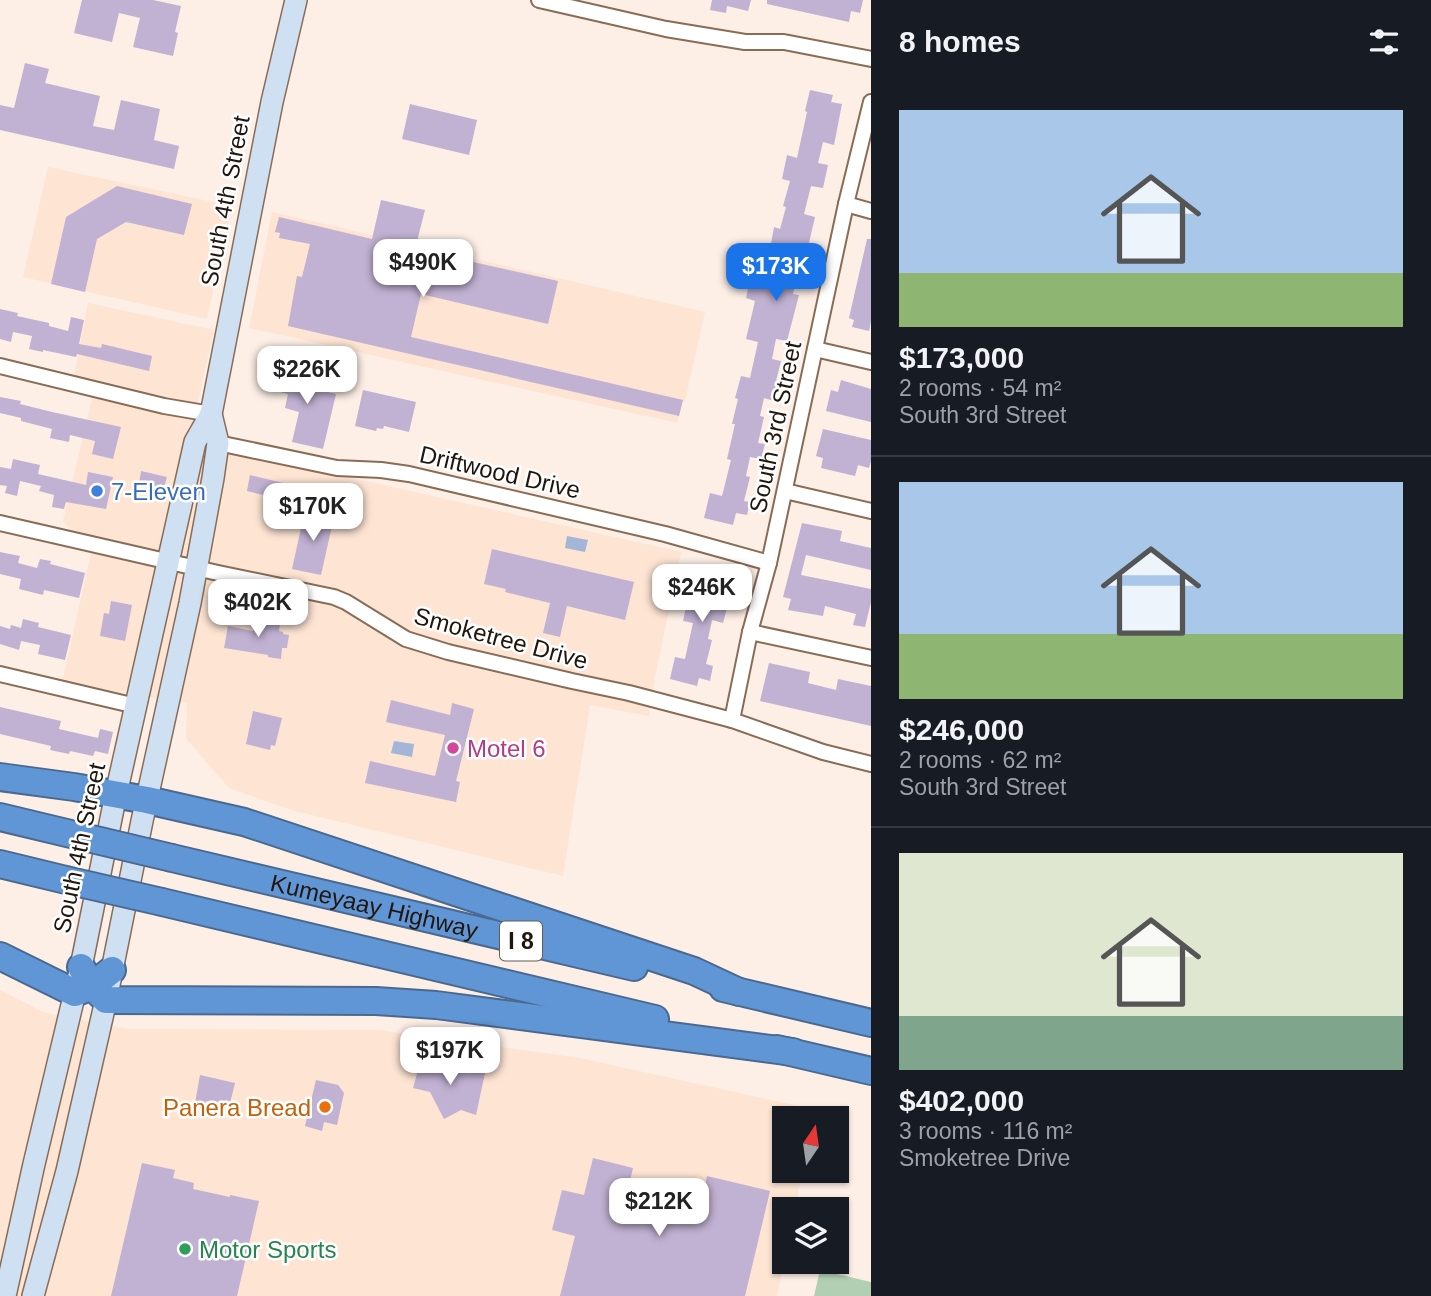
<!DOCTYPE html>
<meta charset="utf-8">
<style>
:root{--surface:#171b24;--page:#20242c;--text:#f1f3f6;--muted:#9ea1a6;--line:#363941;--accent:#1a73e8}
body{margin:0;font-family:Helvetica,sans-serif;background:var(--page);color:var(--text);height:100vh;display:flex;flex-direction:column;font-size:26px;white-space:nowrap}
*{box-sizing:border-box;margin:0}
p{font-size:23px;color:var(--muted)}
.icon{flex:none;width:38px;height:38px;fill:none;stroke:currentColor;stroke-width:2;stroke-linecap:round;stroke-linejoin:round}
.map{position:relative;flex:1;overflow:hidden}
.side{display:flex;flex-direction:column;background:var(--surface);width:560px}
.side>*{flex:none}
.needle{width:46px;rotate:13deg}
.fabs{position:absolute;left:772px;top:1106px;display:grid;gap:14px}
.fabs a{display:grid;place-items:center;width:77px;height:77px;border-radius:0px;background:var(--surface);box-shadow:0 2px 5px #0004;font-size:35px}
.price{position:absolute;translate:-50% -60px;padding:0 16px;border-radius:14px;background:#fff;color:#222;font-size:23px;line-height:46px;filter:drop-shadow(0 2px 4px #0008)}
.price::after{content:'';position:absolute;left:50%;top:42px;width:21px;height:16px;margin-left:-10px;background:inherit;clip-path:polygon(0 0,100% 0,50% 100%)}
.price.on{background:var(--accent);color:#fff}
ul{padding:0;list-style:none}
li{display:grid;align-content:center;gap:14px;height:371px;padding:0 28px}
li+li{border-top:2px solid var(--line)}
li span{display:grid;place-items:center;height:217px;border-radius:0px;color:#555}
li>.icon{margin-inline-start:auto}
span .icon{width:126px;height:126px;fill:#fffc;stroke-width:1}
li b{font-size:30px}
h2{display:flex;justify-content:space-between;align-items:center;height:84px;padding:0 28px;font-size:30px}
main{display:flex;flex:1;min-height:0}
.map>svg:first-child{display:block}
.built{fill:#fde4d3}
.green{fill:#b2cfb3}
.water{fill:#a4b6d7}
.building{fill:#c1b1d2}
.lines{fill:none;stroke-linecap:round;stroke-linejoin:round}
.street-casing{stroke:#896c56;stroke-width:18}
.secondary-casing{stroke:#896c56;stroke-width:24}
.highway-casing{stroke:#4a698f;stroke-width:30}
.street{stroke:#fff;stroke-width:14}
.secondary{stroke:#cfe0f2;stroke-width:21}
.highway{stroke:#6096d5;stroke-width:26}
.highway-bridge-casing{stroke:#4a698f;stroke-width:30;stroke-linecap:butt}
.highway-bridge{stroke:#6096d5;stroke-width:26}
.shop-dot{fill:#3f7fe0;stroke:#fff;stroke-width:2.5}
.hotel-dot{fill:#d1479c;stroke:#fff;stroke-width:2.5}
.food-dot{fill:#e8710a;stroke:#fff;stroke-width:2.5}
.leisure-dot{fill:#2e9e5b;stroke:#fff;stroke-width:2.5}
.labels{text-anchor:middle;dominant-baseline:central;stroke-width:5;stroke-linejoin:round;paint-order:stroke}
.shield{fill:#fff;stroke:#645c56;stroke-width:2}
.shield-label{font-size:23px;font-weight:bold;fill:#21160d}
.street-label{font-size:24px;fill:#21160d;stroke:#fff}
.shop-label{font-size:24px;fill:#366cbe;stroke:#fff;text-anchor:start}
.hotel-label{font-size:24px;fill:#b23c85;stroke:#fff;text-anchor:start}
.food-label{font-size:24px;fill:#c56008;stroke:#fff;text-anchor:end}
.leisure-label{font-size:24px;fill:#27864d;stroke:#fff;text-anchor:start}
</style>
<main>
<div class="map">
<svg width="871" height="1296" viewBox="0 0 871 1296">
<rect width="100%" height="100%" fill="#fdefe6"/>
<g class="built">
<path d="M48,167L232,206L207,319L23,277Z"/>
<path d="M272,212L705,312L685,401H683L677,423L249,328Z"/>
<path d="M88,303L214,330L189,441L681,552L654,682L649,716L590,705L563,876L291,810L229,788L186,738L187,703L62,683L91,553L63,521L92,399L74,377Z"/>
<path d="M0,990L43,1012L129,1029L378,1030L580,1058L816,1110L815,1118H784V1171H803L795,1209H784V1261L777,1296H0Z"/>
</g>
<path class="green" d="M820,1270L871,1282V1296H814Z"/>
<g class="water">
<path d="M567,536L588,540L585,552L565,548Z"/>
<path d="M394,741L414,744L412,757L391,753Z"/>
</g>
<g class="building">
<path d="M82,0H153L181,6L175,32L178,33L173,56L133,47L140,18L119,13L112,42L74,33Z"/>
<path d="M712,0H751L748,11L727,6L726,13L710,10Z"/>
<path d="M767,0H863L860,13L851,11L849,22L767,4Z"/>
<path d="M25,63L49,69L45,83L100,96L93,126L114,130L121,100L160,109L154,140L179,146L174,169L0,130V105L14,108Z"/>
<path d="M810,90L833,95L831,102L842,104L834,145L823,142L818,163L828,165L823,188L811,186L804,214L815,217L809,243L811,244L808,259L801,258L793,294L799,295L787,341L776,339L772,359L781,361L775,385H778L774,401L764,398L760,416L764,417L758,443L765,444L761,459L750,457L746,476L750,477L744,501L750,502L747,515L736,513L733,525L704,518L710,493L722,496L731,460L727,459L735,424H732L738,399L735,398L741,376L750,378L758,342L746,339L755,301L746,298L749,284L763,287L774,227L780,229L786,207L783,206L790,181L782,179L787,155L797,158L807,112L805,111Z"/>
<path d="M410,104L477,120L469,155L402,139Z"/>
<path d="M117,186L192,204L184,235L126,222L97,239L85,292L51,284L66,217Z"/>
<path d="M381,200L425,210L415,249L558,281L548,324L421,294L411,337L683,400L679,416L288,326L297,276L302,277L310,244L279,238L280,233L275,232L279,217L372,239Z"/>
<path d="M867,239H871V321L869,331L852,327L854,320L849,318Z"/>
<path d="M0,309L18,313L17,316L49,323V326L68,331L71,317L84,320L79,344L101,348L102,344L152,356L149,371L77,354L76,357L43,350V352L29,349L32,336L13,332L11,342L0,339Z"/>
<path d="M295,362L315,367L310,388L336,394L323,449L292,442L299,412L285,408L288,394L273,390L276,377L291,381Z"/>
<path d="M841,380L871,389V422L826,411L831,390L838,392Z"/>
<path d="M363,390L416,402L409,432L384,426L383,429L377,428L376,431L355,426Z"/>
<path d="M0,397L21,401L20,404L52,412L121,427L113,459L92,454L95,441L70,435L69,442L50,438L52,429L21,421V418L0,413Z"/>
<path d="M823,429L871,440V461L869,468L858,465L855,476L821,468L823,458L816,456Z"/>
<path d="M13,459L40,465L38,474L86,485L88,472L113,477L106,509L66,502L64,509L52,507L54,495L39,491L41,486L20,481L17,496L5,493L7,486L0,485V467L11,469Z"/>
<path d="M141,471L167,477L163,490L139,484Z"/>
<path d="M250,475L283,483L280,499L247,491Z"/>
<path d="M305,510L334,517L321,575L292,569Z"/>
<path d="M802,523L842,531L840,541L871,548V570L806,555L801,575L871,589V602L865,627L853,625L856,614L825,606L823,616L788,610L791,599L783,597Z"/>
<path d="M492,549L634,582L625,620L567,606L560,637L543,633L550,603L505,592L506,589L484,584Z"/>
<path d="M0,552L20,556L18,563L37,568L40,559L51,561L50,564L85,573L79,598L44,590L43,595L19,589L21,579L0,574Z"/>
<path d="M694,568L732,577L725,607L727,608L723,623L712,620L708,639L712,640L706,664L713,666L710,681L699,678L697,686L670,679L675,657L685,659L693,623L683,621Z"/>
<path d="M111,601L132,605L125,641L100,636L104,613L109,614Z"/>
<path d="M23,619L39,623L38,627L71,635L65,660L38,654L40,645L21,641L19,650L0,644V626L10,629L11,625L21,628Z"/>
<path d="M255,619L280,623L279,631L283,632V634L289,635L287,648H282L281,659L268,657V655L224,648L228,626L253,631Z"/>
<path d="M769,663L810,672L808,683L836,690L838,679L871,686V726L760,701Z"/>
<path d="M391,700L450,715L452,703L474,709L456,781L460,782L456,802L365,783L370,761L435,776L445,735L386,722Z"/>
<path d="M0,707L61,721L59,729L98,738L100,729L113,732L108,754L95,751L93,756L70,751L69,754L50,750L51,746L0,734Z"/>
<path d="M253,711L282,718L275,746L271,745L270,750L246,744Z"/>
<path d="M421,1059L485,1073L476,1115L461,1110L444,1119L430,1092L413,1088Z"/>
<path d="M200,1075L235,1083L229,1107L206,1101L205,1106L195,1103Z"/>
<path d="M316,1080L338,1085L344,1093L337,1125L324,1122L322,1131L305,1126Z"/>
<path d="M593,1158L633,1168L629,1185L701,1203L707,1176L770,1191L745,1296H560L575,1236L552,1230L562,1190L584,1195Z"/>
<path d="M142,1163L175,1170L173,1178L194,1183L193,1189L230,1197V1195L259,1201L237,1296H111Z"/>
</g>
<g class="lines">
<defs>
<g id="street">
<path d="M539,0L666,29L745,42H784L871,59"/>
<path d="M846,204L871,211"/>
<path d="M815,349L871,362"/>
<path d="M0,366L164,406L211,414"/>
<path d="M218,443L337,468L381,470L409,474L665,534L769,563"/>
<path d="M785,491L871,511"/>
<path d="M0,523L218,573L334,597L346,602L406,639L448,652L572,681L629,693L732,720L823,752L871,764"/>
<path d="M750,632L871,658"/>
<path d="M0,674L136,706"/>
<path d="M732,720L750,632L769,563L846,204L871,102"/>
</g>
<g id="secondary">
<path d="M5,1296L34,1164L81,967L116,794L195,442L211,414L272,102L296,0"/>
<path d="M33,1296L67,1171L106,1000L142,821L190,603L213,478L218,443L211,414"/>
</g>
<g id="highway">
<path d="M0,777L74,787L147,800L244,822L694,971L739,992"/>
<path d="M0,817L75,835"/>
<path id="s1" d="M172,858L634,967"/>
<path d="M0,864L66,880"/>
<path d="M162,902L655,1019"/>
<path d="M0,956L75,993L92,986L112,970"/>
<path d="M81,967L92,986L106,1000L376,1001L436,1005L793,1052"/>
<path d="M723,988L871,1023"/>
<path d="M777,1049L871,1071"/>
</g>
</defs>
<use href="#street" class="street-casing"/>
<use href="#secondary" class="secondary-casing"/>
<use href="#highway" class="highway-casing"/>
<use href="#street" class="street"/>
<use href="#secondary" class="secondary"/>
<use href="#highway" class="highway"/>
<defs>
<g id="highway-bridge">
<path d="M75,835L172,858"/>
<path d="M66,880L162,902"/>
</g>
</defs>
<use href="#highway-bridge" class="highway-bridge-casing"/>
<use href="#highway-bridge" class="highway-bridge"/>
</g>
<circle class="shop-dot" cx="97" cy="491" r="7"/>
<circle class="hotel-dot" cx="453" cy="748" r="7"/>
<circle class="food-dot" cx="325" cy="1107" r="7"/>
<circle class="leisure-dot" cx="185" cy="1249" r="7"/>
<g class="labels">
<rect class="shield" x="500" y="921.5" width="42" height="39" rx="5"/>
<g class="shield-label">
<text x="521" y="941">I 8</text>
</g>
<g class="street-label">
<text transform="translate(225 201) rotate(-79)">South 4th Street</text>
<text transform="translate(775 427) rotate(-78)">South 3rd Street</text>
<text transform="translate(500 472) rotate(13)">Driftwood Drive</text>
<text transform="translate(501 638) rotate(15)">Smoketree Drive</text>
<text transform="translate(79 848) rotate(-78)">South 4th Street</text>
<text stroke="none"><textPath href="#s1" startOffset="208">Kumeyaay Highway</textPath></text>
</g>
<g class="shop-label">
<text x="111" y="491">7-Eleven</text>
</g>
<g class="hotel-label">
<text x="467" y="748">Motel 6</text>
</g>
<g class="food-label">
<text x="311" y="1107">Panera Bread</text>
</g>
<g class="leisure-label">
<text x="199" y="1249">Motor Sports</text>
</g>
</g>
</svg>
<div class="fabs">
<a><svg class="needle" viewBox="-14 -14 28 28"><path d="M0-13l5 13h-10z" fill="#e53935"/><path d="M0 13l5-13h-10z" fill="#9ea1a6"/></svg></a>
<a><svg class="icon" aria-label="layers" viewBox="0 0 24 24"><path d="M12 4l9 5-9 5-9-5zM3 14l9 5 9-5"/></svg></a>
</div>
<b class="price" style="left:423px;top:299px">$490K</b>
<b class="price on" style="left:776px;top:303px">$173K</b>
<b class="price" style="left:307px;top:406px">$226K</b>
<b class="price" style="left:313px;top:543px">$170K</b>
<b class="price" style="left:702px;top:624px">$246K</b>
<b class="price" style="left:258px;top:639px">$402K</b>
<b class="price" style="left:450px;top:1087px">$197K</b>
<b class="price" style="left:659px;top:1238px">$212K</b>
</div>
<section class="side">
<h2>8 homes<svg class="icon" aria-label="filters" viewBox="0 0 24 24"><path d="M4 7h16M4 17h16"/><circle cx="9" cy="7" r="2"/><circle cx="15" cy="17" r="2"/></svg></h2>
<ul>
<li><span style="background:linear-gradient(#a9c7e8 75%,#8fb573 0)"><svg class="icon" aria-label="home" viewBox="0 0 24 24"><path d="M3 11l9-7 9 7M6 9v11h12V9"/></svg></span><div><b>$173,000</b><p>2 rooms · 54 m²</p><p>South 3rd Street</p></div></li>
<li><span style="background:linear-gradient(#a9c7e8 70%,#8fb573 0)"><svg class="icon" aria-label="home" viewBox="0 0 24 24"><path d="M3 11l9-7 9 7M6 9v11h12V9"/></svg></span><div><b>$246,000</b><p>2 rooms · 62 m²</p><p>South 3rd Street</p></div></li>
<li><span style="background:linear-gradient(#dfe7d0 75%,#7fa58c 0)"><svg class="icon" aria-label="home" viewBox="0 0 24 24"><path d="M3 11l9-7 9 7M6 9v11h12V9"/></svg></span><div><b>$402,000</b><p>3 rooms · 116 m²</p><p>Smoketree Drive</p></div></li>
</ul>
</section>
</main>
